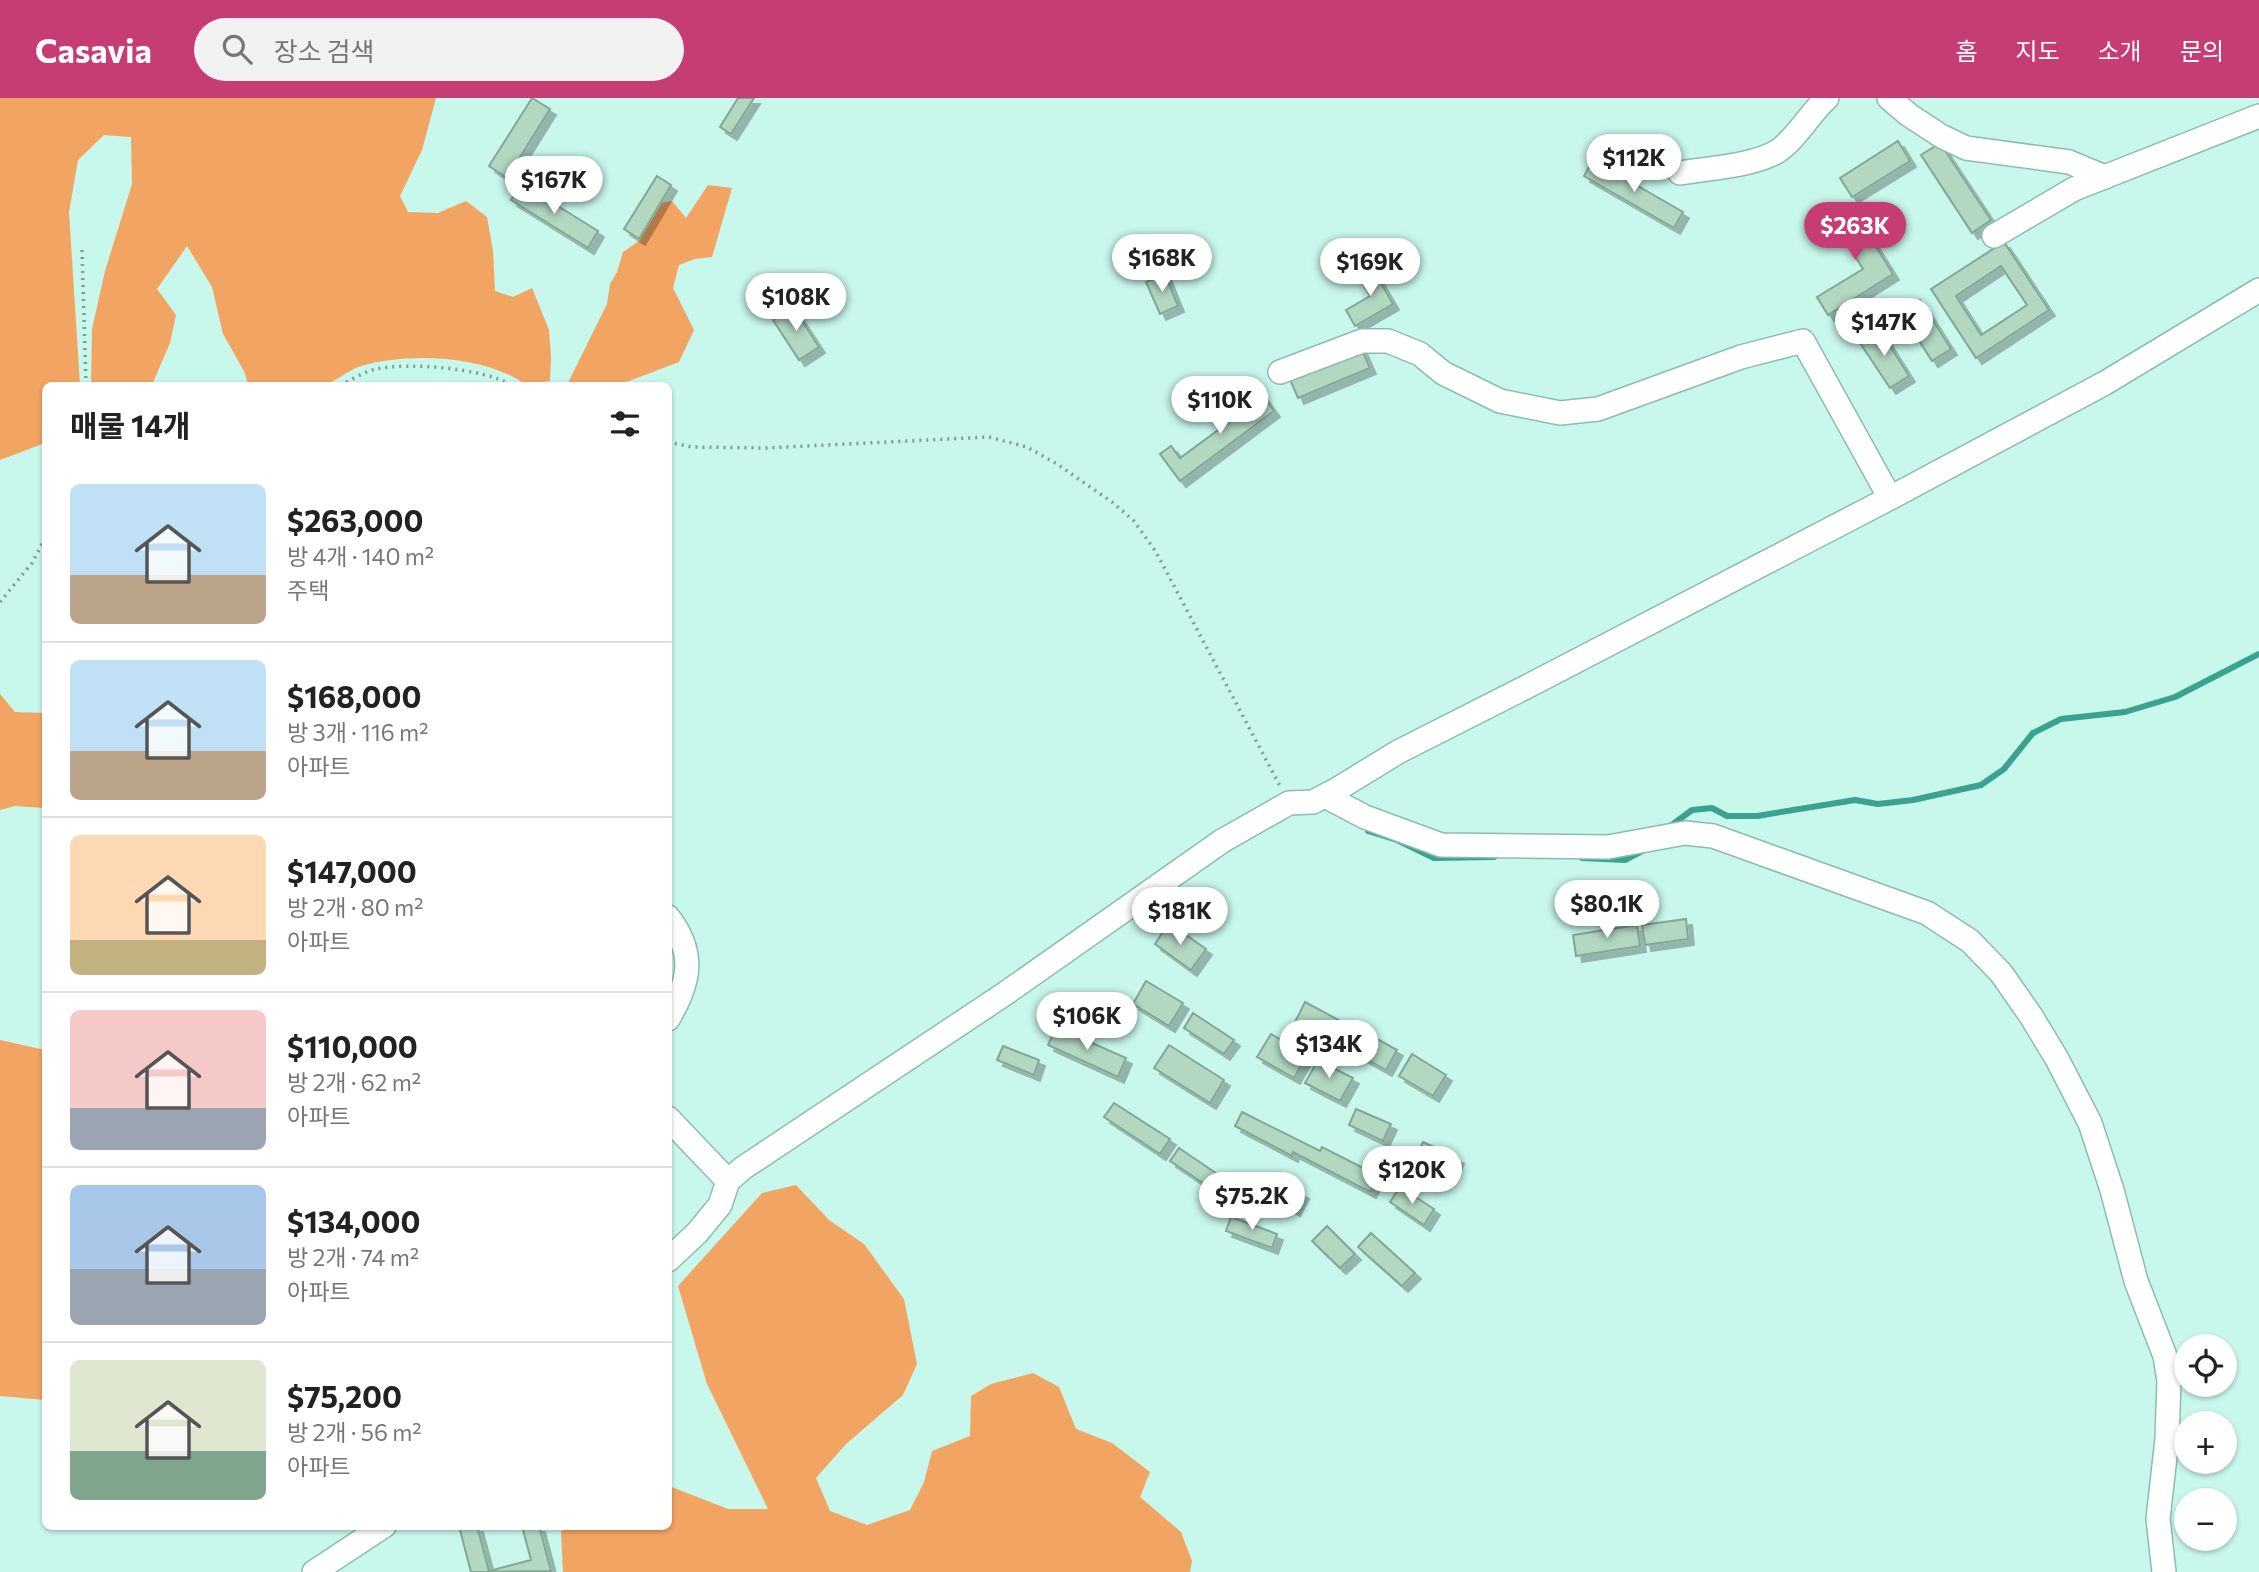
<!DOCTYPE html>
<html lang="ko">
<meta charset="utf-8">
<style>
:root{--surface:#fff;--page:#f2f2f2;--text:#222;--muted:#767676;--line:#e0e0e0;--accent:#c63c75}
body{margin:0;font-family:Commissioner,"Noto Sans KR",sans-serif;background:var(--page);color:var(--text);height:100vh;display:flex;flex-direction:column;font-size:26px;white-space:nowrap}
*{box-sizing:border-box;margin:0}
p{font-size:23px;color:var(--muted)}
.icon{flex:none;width:38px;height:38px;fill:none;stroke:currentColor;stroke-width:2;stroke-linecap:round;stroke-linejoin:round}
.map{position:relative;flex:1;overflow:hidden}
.panel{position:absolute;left:42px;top:284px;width:630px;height:1148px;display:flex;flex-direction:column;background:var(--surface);border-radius:10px;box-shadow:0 2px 5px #0004}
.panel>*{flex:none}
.controls{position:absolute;left:2174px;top:1236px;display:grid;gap:14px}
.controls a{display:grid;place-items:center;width:63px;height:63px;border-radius:50%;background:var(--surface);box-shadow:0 2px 5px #0004;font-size:35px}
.price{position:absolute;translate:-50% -60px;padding:0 16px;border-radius:24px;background:#fff;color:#222;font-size:23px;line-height:46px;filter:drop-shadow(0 2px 4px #0008)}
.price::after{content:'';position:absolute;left:50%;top:42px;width:21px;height:16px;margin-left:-10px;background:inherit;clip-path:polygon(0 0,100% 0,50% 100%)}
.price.current{background:var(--accent);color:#fff}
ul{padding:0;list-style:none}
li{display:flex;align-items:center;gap:21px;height:175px;padding:0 28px}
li+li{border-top:2px solid var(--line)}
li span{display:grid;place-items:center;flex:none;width:196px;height:140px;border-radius:10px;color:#555}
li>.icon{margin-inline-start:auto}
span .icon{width:84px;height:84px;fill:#fffc;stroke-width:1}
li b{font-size:30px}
h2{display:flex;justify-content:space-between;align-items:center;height:84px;padding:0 28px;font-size:30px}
header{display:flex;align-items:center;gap:42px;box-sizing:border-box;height:98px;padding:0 35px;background:var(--accent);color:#fff}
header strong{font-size:33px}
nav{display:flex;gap:38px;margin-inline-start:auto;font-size:24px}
.search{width:490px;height:63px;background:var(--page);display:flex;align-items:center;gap:18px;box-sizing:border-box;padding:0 24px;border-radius:38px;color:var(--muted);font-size:26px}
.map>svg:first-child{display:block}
.green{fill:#f2a463}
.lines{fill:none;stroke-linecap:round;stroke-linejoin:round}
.stream{stroke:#3aa290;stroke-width:6}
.building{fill:#b2d8c2;stroke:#83a792;stroke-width:2;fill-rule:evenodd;filter:url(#shadow)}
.street-casing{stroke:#8ebbb1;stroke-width:26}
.path{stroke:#7a9d94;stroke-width:3.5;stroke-dasharray:2 5;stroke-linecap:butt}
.street{stroke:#fff;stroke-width:23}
</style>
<header>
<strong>Casavia</strong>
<div class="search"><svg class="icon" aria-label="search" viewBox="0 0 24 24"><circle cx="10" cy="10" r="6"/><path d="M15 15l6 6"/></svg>장소 검색</div>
<nav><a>홈</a><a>지도</a><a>소개</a><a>문의</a></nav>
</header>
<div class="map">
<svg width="2259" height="1474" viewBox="0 0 2259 1474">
<defs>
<filter id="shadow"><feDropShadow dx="6" dy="6" stdDeviation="0" flood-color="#0004"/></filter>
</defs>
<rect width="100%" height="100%" fill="#c8f7ec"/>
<g class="green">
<path d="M0,0H436L422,52L400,98L408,114L438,115L466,103L487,119L493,153L495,193L513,199L532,190L549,232L551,260L550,283L526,287C486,257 408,254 361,268C348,272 336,284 323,287C307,291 266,287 248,287L245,275L223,236L212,189L187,148L157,191L176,217L170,245L152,287H91L92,231L105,173L132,86L131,39L104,37L78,62L69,114L80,287H46L45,345L0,362Z"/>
<path d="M708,87L732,90L712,159L695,161L679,167L673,190L694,232L679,264L629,283L608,287H567L607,206L610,186L617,174L623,154L639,143L662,105L672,103L686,120Z"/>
<path d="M0,596L15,614L45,615V710L15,708L0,712Z"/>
<path d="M0,942L45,952V1302L0,1298Z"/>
<path d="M796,1087L829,1122L864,1146L904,1201L917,1266L903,1297L846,1346L816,1380L830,1413L867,1427L910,1412L924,1384L932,1353L970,1338L971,1298L991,1286L1033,1275L1059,1289L1076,1331L1112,1345L1150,1374L1140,1399L1181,1434L1192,1463L1190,1474H563L561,1434L568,1428H668L669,1388L728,1411H768L707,1286L678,1188L762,1095Z"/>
</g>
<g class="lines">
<g class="stream">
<path d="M1665,732L1692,712L1712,710L1727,718H1757L1855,702L1878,706L1913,702L1981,687L2004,671L2033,635L2061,621L2125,614L2175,599L2259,556"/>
<path d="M1368,733L1397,742L1434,760L1494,759"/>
<path d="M1582,760L1625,762L1648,750"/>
</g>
</g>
<g class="building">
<path d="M532,0L550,11L507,80L489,68Z"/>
<path d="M738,0H754L731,36L720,29Z"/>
<path d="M1898,43L1910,63L1852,99L1840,80Z"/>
<path d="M1940,45L1991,122L1972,135L1921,57Z"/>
<path d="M1593,62L1683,114L1674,130L1584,78Z"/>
<path d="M657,78L671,87L639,141L624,131Z"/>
<path d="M521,85L598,133L588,150L511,102Z"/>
<path d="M1849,105L1893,176L1828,217L1817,199L1863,171L1829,117Z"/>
<path d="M2004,144L2049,212L1976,260L1931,191ZM2001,168L2027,207L1981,237L1956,198Z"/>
<path d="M1371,168L1393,206L1355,228L1346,212L1370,198L1357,176Z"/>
<path d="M1165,176L1178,208L1160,216L1146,184Z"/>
<path d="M1920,202L1951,251L1932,263L1901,214Z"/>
<path d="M793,209L819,249L799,262L773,222Z"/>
<path d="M1878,229L1909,278L1890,290L1858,242Z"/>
<path d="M1361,250L1370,270L1298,300L1289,279Z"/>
<path d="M1255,286L1274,313L1180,383L1160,356L1171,348L1180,360L1252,307L1243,295Z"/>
<path d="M1686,821L1688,841L1645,847L1642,827Z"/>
<path d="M1169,825L1206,851L1191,872L1155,846Z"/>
<path d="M1637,827L1640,848L1576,858L1573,837Z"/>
<path d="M1146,883L1183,905L1169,928L1133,906Z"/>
<path d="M1305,904L1344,925L1334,945L1295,924Z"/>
<path d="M1193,915L1234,942L1224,956L1184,930Z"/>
<path d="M1056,929L1126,960L1118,979L1048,947Z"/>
<path d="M1357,930L1397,952L1386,972L1347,950Z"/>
<path d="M1271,936L1307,957L1294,980L1257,959Z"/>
<path d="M1169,947L1224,982L1210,1005L1154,970Z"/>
<path d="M1003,948L1039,962L1034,977L997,962Z"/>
<path d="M1412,956L1446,977L1433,998L1399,978Z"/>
<path d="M1318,962L1353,980L1340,1003L1305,985Z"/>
<path d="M1114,1005L1170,1041L1160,1056L1104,1019Z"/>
<path d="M1356,1011L1391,1026L1383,1043L1349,1027Z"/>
<path d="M1242,1014L1320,1053L1322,1049L1379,1078L1370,1094L1293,1054L1292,1058L1235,1028Z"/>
<path d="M1423,1044L1458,1060L1451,1076L1416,1059Z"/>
<path d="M1179,1050L1226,1082L1218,1095L1170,1063Z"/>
<path d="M1277,1081L1303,1095L1294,1112L1268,1097Z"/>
<path d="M1400,1089L1434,1111L1424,1127L1390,1104Z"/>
<path d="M1231,1119L1277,1136L1272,1150L1226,1133Z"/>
<path d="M1327,1128L1355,1156L1340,1170L1312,1143Z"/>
<path d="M1371,1135L1415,1175L1402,1188L1358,1149Z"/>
<path d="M459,1428H477L489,1473L531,1462L522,1428H539L551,1473L471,1474Z"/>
</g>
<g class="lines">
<defs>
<g id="street">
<path d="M1889,0L1909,17L1941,38L1966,50L2069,64L2105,79"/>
<path d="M1680,75C1708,70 1754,68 1778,53C1796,41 1810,15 1827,0"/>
<path d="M1994,138L2074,91L2259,18"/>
<path d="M1280,274L1362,243H1388L1420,256L1443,275L1500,303L1560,315L1598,311L1741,259L1803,243L1890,400"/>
<path d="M1325,698L1365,719L1441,747L1608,749L1685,735L1713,738L1927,815L1970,843L2001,875L2031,918L2057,961L2090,1025L2112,1092L2136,1183L2165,1258L2169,1283L2167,1341L2158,1421L2164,1474"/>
<path d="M668,819C696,855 690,884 668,921"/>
<path d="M668,1020L728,1083"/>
<path d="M668,1162L697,1135L720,1107L728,1083L743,1070L1006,895L1222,743L1289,705L1313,704L1336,692L1398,654L1532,586L1890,400L2105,285L2259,192"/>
<path d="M314,1474L384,1428"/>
</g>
</defs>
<use href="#street" class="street-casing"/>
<g class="path">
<path d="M82,152L86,287"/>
<path d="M340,287C351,282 364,274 376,271C409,264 482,270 512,287"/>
<path d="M668,344L692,349L765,350L989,339L1027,349L1057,366L1112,404L1134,423L1156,454L1280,688"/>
<path d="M0,504L32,465L46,438"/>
</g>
<use href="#street" class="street"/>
</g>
</svg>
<div class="controls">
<a><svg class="icon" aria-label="locate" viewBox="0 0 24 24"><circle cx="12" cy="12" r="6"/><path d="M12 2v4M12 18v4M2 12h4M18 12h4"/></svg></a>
<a>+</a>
<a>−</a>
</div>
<b class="price" style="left:1634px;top:96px">$112K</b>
<b class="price" style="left:554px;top:118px">$167K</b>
<b class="price current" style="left:1855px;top:164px">$263K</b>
<b class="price" style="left:1162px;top:196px">$168K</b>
<b class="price" style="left:1370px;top:200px">$169K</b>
<b class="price" style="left:796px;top:235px">$108K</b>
<b class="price" style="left:1884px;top:260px">$147K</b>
<b class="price" style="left:1220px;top:338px">$110K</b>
<b class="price" style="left:1607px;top:842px">$80.1K</b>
<b class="price" style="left:1180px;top:849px">$181K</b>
<b class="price" style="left:1087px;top:954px">$106K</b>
<b class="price" style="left:1329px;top:982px">$134K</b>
<b class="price" style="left:1412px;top:1108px">$120K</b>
<b class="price" style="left:1252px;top:1134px">$75.2K</b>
<section class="panel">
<h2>매물 14개<svg class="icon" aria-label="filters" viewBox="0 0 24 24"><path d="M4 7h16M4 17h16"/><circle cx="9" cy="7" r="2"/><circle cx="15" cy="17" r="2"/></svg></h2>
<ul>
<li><span style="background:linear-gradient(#bfe0f5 65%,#b9a48a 0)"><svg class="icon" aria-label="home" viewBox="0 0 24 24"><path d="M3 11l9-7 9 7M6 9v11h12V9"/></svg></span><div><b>$263,000</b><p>방 4개 · 140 m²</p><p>주택</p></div></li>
<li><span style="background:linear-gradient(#bfe0f5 65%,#b9a48a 0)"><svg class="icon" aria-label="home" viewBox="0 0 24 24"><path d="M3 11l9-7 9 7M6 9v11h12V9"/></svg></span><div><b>$168,000</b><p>방 3개 · 116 m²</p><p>아파트</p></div></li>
<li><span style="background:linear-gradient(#ffd9b3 75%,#c2b280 0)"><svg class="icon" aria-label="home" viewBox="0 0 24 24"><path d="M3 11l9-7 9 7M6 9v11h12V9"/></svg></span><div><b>$147,000</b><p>방 2개 · 80 m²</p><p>아파트</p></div></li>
<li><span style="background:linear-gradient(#f6c9c9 70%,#9aa5b1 0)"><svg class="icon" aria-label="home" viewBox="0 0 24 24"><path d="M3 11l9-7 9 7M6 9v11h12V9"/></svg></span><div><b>$110,000</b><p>방 2개 · 62 m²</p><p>아파트</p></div></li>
<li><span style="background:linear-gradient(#a9c7e8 60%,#9aa5b1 0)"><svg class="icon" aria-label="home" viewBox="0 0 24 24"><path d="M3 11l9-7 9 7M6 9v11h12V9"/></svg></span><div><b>$134,000</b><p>방 2개 · 74 m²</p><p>아파트</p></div></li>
<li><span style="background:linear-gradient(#dfe7d0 65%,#7fa58c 0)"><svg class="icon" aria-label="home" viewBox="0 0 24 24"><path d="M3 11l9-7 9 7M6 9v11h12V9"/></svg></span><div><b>$75,200</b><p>방 2개 · 56 m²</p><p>아파트</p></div></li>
</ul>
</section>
</div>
